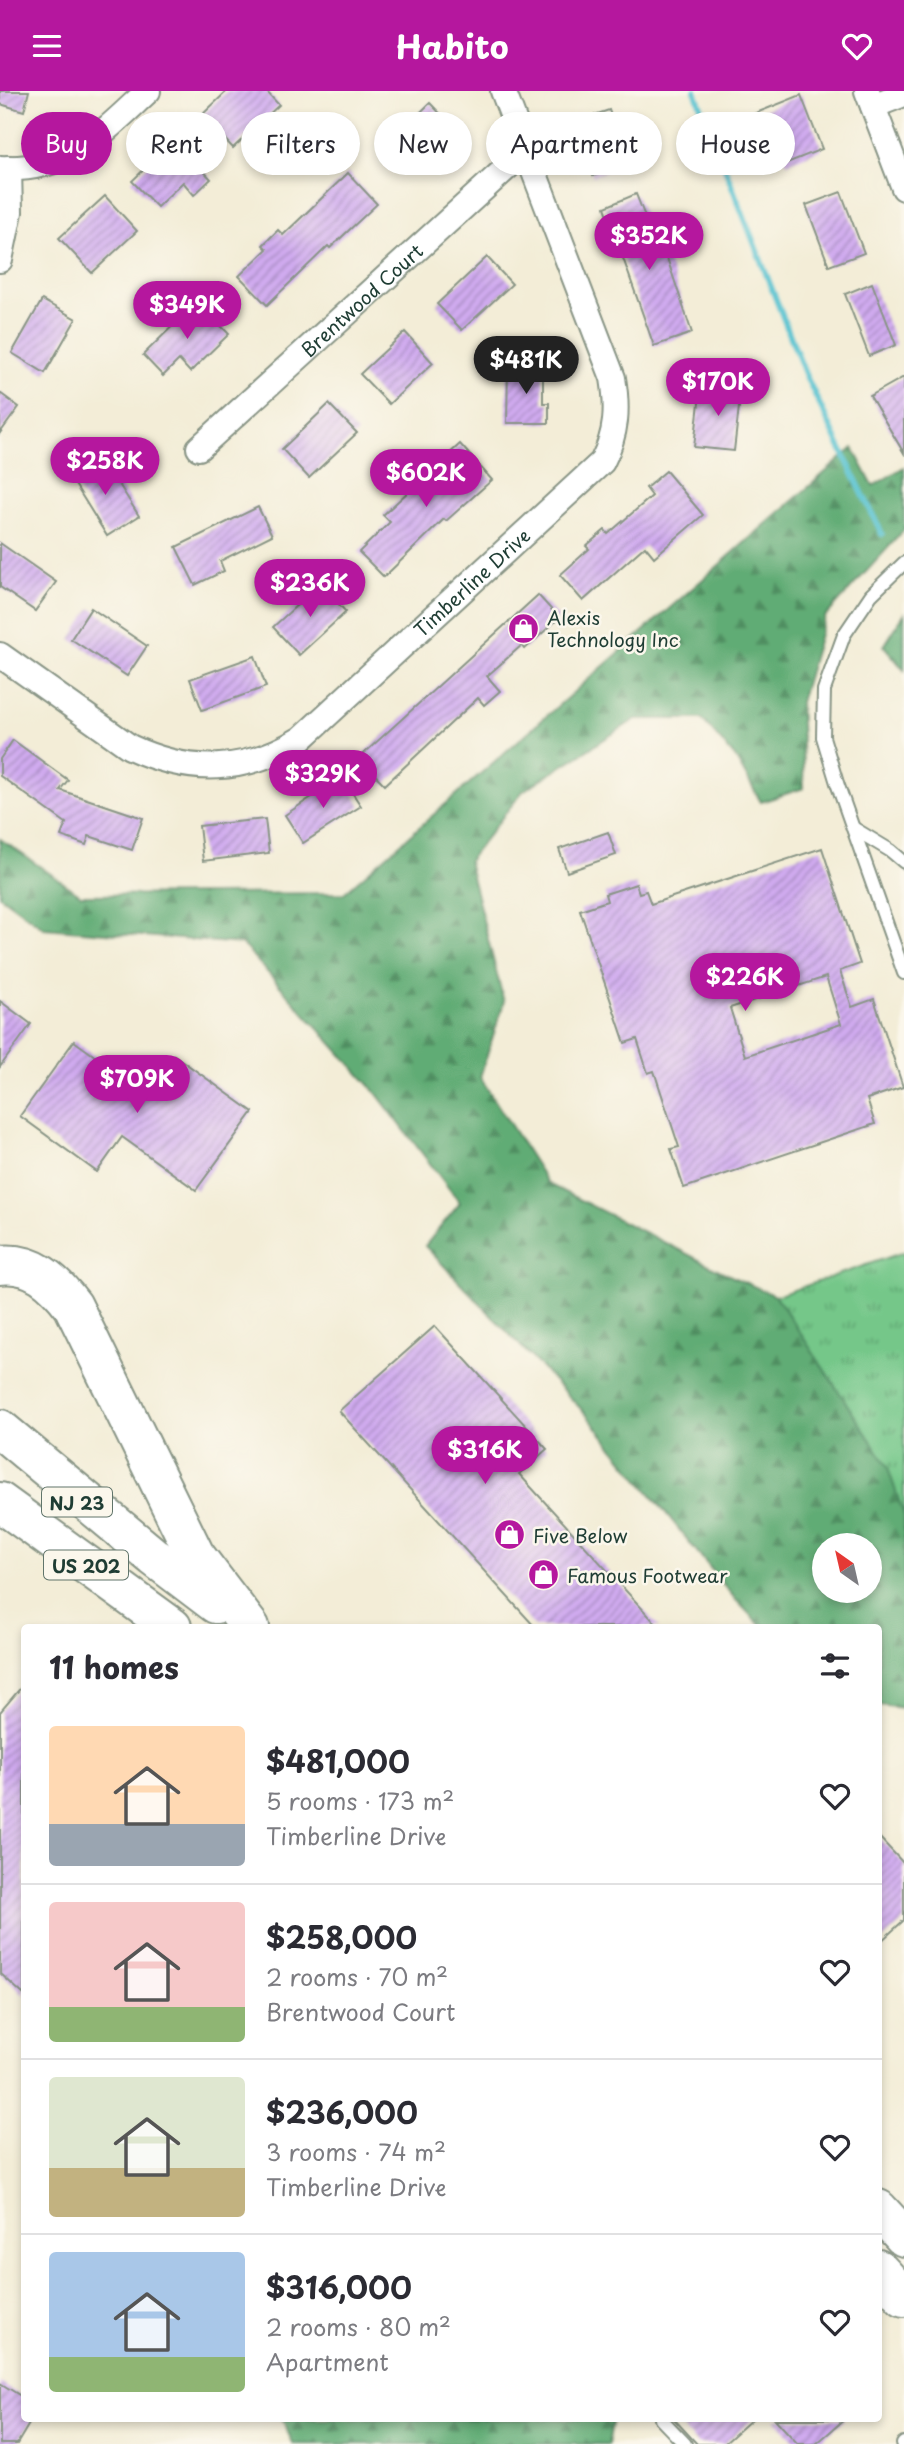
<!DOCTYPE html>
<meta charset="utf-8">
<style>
:root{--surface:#fff;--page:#f7f7f7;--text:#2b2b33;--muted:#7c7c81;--line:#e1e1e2;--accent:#b5179e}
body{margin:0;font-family:"Playpen Sans",sans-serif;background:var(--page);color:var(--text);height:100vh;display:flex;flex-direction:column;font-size:26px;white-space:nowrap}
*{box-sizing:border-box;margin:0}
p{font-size:23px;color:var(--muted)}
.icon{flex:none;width:38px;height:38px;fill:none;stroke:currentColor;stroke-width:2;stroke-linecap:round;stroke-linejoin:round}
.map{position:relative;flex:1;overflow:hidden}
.panel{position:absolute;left:21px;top:1533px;width:861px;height:798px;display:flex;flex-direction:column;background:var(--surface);border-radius:7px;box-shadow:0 4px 10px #0003}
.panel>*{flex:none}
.top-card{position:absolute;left:21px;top:21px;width:863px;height:63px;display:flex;gap:14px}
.needle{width:46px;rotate:326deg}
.buttons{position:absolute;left:812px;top:1442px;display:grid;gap:14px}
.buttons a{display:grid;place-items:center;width:70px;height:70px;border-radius:50%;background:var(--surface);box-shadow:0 4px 10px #0003;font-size:35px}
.price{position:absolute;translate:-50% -60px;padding:0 16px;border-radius:24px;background:var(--accent);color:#fff;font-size:23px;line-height:46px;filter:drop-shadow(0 2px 4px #0008)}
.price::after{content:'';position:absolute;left:50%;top:42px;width:21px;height:16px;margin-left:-10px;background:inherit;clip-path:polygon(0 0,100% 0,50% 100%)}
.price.current{background:#222;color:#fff}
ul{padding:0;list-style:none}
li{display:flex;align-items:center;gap:21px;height:175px;padding:0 28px}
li+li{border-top:2px solid var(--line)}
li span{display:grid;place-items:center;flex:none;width:196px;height:140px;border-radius:7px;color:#555}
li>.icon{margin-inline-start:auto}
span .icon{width:84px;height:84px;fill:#fffc;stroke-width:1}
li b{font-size:30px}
h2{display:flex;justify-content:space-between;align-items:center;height:84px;padding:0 28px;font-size:30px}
.pill{padding:0 24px;border-radius:32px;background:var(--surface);box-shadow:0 4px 10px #0003;font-size:24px;line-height:63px}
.pill.current{background:var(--accent);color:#fff}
header{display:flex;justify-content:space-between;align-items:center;height:91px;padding:0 28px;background:var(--accent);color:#fff;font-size:32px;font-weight:700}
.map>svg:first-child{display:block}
.forest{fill:url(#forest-firs);stroke:#407454;stroke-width:2;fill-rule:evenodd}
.park{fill:url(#park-tufts);stroke:#4a825e;stroke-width:2}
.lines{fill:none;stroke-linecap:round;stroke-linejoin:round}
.stream{stroke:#56c2d0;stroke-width:6}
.building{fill:url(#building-hatch);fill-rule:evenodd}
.service-casing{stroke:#899586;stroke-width:16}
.minor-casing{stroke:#899586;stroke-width:28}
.trunk-casing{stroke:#899586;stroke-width:42}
.service{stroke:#fff;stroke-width:12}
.minor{stroke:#fff;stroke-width:24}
.trunk{stroke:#fff;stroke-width:38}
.labels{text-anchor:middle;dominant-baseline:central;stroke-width:5;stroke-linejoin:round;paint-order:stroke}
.shield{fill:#fbf7ec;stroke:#61756b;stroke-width:2}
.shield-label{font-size:18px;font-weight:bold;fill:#1f3d34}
.street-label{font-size:19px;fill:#1f3d34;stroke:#fbf7ec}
.poi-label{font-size:19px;fill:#1f3d34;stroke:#fbf7ec;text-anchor:start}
</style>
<header><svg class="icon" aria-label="menu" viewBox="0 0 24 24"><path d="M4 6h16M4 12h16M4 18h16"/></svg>Habito<svg class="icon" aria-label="heart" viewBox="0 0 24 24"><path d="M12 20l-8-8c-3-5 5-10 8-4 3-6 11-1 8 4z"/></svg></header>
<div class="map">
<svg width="904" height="2353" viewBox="0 0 904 2353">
<defs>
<pattern id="forest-firs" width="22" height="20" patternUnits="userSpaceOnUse" patternTransform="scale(1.75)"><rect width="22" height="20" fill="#60ac75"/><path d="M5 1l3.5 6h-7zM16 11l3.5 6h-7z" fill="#4f8d61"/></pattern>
<pattern id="park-tufts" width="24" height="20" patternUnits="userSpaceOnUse" patternTransform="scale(1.75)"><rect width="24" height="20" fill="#75c789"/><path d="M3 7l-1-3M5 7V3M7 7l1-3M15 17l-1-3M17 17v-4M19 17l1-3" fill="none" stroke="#5fa371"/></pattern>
<pattern id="building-hatch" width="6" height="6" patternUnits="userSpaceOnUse" patternTransform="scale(1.75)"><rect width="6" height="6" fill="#d0aaef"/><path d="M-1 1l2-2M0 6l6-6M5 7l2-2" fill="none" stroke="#a88cc2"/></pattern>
</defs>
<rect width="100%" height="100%" fill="#fbf7ec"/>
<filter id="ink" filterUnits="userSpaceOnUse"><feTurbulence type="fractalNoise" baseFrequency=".0143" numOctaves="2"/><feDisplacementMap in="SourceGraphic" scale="14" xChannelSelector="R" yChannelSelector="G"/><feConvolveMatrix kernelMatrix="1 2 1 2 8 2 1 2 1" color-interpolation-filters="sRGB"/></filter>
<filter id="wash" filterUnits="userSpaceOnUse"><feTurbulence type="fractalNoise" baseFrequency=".00686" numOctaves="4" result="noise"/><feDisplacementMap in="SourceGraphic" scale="28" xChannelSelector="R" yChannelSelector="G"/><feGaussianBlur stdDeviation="1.57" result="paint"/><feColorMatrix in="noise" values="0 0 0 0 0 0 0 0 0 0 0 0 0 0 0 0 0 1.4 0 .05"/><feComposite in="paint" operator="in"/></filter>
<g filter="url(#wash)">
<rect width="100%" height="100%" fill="#f3edd7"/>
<g class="forest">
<path d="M853,357L873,395L904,376V439L825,526L800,611L804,697L761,711L735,666L702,628H636L523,700L468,770L504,911L480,986L548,1093L735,1187L776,1205L887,1374L904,1424V1617L879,1614L878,1536H762L736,1509L586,1323L425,1155L460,1112L373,998L242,853L44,837L0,805V748L81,804L344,802ZM824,1454H870V1500H824Z"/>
<path d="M904,523V579L884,555Z"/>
<path d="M282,2328H613L608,2353H293Z"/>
</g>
<path class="park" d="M904,1161V1424L887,1374L776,1205Z"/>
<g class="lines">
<path class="stream" d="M695,0L805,283L882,443"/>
</g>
<g id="blocks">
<g class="building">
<path d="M0,0H29L24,20L0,13Z"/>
<path d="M227,0H266L279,14L233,57L202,24Z"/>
<path d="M801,4L822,58L787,72L783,62L768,68L751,24Z"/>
<path d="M430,12L454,37L410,79L386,55Z"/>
<path d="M609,19L628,73L593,85L574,31Z"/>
<path d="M175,49L211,88L194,104L183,91L157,116L132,90Z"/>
<path d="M348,82L377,113L330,157L328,155L267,214L239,185L267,158L263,154L278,139L283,144Z"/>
<path d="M841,101L864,162L829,175L806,114Z"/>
<path d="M636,103L655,151L661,149L692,242L654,255L605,116Z"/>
<path d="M105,105L137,140L92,182L59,147Z"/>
<path d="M487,166L512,193L462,239L437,213Z"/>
<path d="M872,192L896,254L869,265L845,203Z"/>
<path d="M42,209L76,228L45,282L12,262Z"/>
<path d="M197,211L229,243L190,281L179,269L163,285L143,264Z"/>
<path d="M405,241L433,272L389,313L360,283Z"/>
<path d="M508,275H543V312H549V332H507Z"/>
<path d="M904,286V362L870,305Z"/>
<path d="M701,294L741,298L734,360L694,356Z"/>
<path d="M0,302L19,316L0,342Z"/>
<path d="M329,313L357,342L309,387L282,358Z"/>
<path d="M460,353L492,389L446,430L444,428L384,486L359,461L390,431L383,424Z"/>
<path d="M103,368L139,425L107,445L71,387Z"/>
<path d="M666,380L703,424L654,466L645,455L583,510L560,484L589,458L586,455L605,439L608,443L652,405L646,397Z"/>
<path d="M258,416L272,444L220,470L224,480L195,494L176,456Z"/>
<path d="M0,452L56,491L35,520L0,496Z"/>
<path d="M320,493L346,521L299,564L273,536Z"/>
<path d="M538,504L559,527L525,558L522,554L487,585L500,600L484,614L478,607L385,694L359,667Z"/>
<path d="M91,517L147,555L127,585L71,548Z"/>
<path d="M255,565L266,596L202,619L190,588Z"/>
<path d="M13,649L68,689L60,699L143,727L132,759L89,745L86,754L61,745L66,732L0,685V668Z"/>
<path d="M342,686L361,715L303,752L285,724Z"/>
<path d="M265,728L269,762L203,770L199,735Z"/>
<path d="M608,741L616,764L567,781L559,758Z"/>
<path d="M822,757L860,873L840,880L852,916L874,908L903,996L867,1008L875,1033L684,1097L671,1058L679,1056L654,980L648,982L637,948L625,952L580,819L607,810L605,803L636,793L639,802L646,800L651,813ZM826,886L841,933L745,965L730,917Z"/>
<path d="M0,910L31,933L0,976Z"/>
<path d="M74,950L146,1002L174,964L253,1021L196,1099L122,1046L97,1081L20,1025Z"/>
<path d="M435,1235L547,1358L519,1383L659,1536H535L339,1320Z"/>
<path d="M24,1593V1904L0,1882V1621Z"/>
<path d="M878,1745L904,1773V1829L878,1853Z"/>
<path d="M0,2292L24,2307V2328H32L17,2353H0Z"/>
<path d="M674,2328H752L724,2353H697Z"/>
<path d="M775,2328H845L816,2353H798Z"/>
</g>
</g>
</g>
<g filter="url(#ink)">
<use href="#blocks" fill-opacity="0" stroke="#899586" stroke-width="2"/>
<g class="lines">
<defs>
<g id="service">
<path d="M904,472L871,504L844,544L824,599L823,646L837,692L904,882"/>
<path d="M853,737L891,760L904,771"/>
<path d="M661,2328L685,2353"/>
<path d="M903,2353L904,2352"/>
</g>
<g id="minor">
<path d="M867,0L904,97"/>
<path d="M873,15L904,3"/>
<path d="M0,77C69,81 101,43 148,0"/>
<path d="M0,169L10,121L9,77"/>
<path id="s1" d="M199,357L526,59"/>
<path id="s2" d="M0,564L130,656C190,684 245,682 301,648L602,371C617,342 618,318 613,287L503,0"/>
</g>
<g id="trunk">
<path d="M0,1174C33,1170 54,1190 73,1215L195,1464L250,1536"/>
<path d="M0,1338L154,1466L216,1513"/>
<path d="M0,1411L172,1536"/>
<path d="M878,2118L904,2146"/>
<path d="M878,2178L904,2206"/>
</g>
</defs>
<use href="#service" class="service-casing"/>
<use href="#minor" class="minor-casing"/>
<use href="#trunk" class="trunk-casing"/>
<use href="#service" class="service"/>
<use href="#minor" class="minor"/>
<use href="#trunk" class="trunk"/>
</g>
</g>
<defs>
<symbol id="shop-disc" viewBox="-11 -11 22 22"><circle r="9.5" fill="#b5179e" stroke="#fbf7ec"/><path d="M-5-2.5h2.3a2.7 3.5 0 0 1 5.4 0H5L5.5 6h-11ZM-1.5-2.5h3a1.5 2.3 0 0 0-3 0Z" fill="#fff"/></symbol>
</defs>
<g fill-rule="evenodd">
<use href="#shop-disc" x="506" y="520" width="35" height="35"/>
<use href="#shop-disc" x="492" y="1426" width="35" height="35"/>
<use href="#shop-disc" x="526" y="1466" width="35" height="35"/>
</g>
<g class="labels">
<g class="shield">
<rect x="42" y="1396.5" width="70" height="29" rx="5"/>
<rect x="44" y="1459.5" width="84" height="29" rx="5"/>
</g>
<g class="shield-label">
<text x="77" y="1411">NJ 23</text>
<text x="86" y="1474">US 202</text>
</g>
<g class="street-label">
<text stroke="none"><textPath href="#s1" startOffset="220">Brentwood Court</textPath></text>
<text stroke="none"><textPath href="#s2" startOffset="570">Timberline Drive</textPath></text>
</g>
<g class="poi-label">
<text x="547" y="526">Alexis<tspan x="547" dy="22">Technology Inc</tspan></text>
<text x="533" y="1444">Five Below</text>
<text x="567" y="1484">Famous Footwear</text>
</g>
</g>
</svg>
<div class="buttons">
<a><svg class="needle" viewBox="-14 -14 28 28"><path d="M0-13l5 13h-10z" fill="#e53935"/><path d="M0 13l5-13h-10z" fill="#7c7c81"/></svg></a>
</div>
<b class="price" style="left:649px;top:181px">$352K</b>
<b class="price" style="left:187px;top:250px">$349K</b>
<b class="price current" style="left:526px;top:305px">$481K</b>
<b class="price" style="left:718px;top:327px">$170K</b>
<b class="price" style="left:105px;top:406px">$258K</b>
<b class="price" style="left:426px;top:418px">$602K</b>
<b class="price" style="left:310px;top:528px">$236K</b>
<b class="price" style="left:323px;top:719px">$329K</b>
<b class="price" style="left:745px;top:922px">$226K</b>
<b class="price" style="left:137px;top:1024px">$709K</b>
<b class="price" style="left:485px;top:1395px">$316K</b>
<div class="top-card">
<a class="pill current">Buy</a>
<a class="pill">Rent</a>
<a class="pill">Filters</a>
<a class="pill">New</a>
<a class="pill">Apartment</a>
<a class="pill">House</a>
</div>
<section class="panel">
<h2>11 homes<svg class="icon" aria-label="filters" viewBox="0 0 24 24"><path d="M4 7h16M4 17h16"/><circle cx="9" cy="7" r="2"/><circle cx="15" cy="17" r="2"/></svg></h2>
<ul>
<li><span style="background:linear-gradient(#ffd9b3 70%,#9aa5b1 0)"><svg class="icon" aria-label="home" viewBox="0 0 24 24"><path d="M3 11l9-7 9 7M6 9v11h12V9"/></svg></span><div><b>$481,000</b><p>5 rooms · 173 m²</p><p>Timberline Drive</p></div><svg class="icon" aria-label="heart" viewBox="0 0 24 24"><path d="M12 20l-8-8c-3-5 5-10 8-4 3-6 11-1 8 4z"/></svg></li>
<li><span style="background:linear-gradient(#f6c9c9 75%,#8fb573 0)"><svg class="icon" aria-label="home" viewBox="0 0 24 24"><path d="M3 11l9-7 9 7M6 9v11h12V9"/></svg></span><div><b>$258,000</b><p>2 rooms · 70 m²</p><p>Brentwood Court</p></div><svg class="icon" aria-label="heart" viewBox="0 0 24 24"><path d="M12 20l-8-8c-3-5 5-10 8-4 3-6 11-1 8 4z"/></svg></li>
<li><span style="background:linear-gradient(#dfe7d0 65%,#c2b280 0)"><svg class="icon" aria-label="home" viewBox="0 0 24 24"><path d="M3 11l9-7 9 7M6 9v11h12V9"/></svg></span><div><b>$236,000</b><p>3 rooms · 74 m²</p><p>Timberline Drive</p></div><svg class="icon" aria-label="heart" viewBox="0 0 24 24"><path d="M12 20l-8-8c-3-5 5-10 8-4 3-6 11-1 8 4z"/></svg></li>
<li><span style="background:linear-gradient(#a9c7e8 75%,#8fb573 0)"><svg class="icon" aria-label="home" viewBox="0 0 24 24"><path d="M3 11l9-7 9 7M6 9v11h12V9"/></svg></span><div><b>$316,000</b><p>2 rooms · 80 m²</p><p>Apartment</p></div><svg class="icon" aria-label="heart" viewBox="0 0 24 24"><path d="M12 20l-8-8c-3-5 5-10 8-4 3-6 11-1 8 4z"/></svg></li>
</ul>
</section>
</div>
